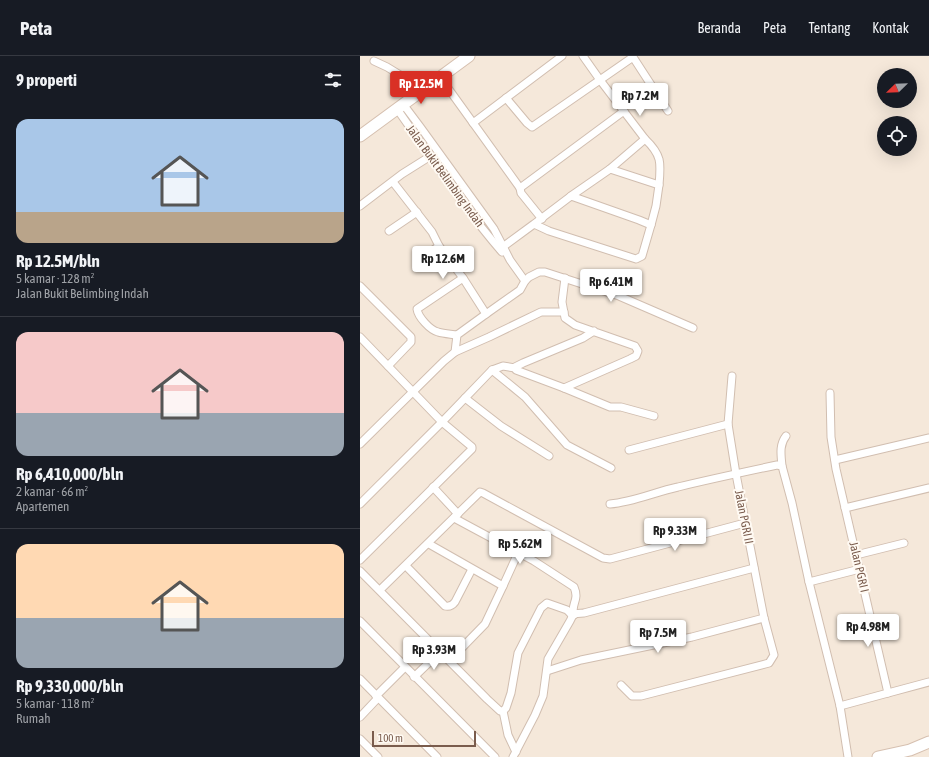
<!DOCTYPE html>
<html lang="id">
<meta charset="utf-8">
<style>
:root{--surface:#171b24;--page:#20242c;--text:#f1f3f6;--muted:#9ea1a6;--line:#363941;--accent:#d93025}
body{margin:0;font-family:"Asap Condensed",sans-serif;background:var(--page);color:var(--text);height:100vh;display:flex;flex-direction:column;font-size:15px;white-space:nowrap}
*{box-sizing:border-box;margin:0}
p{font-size:13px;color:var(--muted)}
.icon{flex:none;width:22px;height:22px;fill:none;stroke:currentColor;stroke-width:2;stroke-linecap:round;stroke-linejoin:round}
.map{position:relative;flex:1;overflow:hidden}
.details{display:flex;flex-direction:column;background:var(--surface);width:360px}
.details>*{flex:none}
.needle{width:26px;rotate:247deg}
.buttons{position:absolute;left:517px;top:12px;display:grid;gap:8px}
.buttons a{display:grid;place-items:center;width:40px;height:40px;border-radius:50%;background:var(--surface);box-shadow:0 4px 16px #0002;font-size:20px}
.scale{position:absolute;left:12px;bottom:10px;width:104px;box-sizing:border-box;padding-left:4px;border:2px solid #7a5c4d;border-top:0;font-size:11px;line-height:14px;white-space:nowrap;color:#7a5c4d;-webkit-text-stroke:3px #fffaf3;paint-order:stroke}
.price{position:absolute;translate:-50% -34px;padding:0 9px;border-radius:4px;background:#fff;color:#222;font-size:13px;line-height:26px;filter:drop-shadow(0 1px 2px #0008)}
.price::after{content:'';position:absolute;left:50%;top:24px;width:12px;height:9px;margin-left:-6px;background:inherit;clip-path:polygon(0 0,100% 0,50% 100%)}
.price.active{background:var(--accent);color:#fff}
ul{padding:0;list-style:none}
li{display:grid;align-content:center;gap:8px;height:212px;padding:0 16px}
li+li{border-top:1px solid var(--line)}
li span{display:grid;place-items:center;height:124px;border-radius:12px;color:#555}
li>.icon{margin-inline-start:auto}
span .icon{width:72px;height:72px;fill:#fffc;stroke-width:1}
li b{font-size:17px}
h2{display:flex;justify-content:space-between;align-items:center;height:48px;padding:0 16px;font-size:17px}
header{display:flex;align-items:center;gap:24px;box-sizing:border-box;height:56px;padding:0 20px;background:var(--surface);border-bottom:1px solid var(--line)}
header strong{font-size:19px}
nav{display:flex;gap:22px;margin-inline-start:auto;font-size:14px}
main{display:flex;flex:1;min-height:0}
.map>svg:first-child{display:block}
.residential{fill:#f5e8da;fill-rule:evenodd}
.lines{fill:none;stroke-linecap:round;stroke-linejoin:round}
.street-casing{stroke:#d1beb0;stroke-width:9}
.secondary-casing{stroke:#d6c0b0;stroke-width:13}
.street{stroke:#fff;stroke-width:7}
.secondary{stroke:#fff;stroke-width:11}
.labels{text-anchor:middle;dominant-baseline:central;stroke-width:4;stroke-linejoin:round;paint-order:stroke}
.street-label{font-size:12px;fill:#7a5c4d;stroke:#fffaf3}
</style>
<header>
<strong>Peta</strong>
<nav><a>Beranda</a><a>Peta</a><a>Tentang</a><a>Kontak</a></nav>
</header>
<main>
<section class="details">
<h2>9 properti<svg class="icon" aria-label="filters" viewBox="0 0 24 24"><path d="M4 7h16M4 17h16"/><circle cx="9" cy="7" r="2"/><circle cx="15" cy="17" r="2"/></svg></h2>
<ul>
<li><span style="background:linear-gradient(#a9c7e8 75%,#b9a48a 0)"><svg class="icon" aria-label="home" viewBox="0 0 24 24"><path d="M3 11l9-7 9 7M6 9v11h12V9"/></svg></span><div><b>Rp 12.5M/bln</b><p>5 kamar · 128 m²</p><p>Jalan Bukit Belimbing Indah</p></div></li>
<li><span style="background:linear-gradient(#f6c9c9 65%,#9aa5b1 0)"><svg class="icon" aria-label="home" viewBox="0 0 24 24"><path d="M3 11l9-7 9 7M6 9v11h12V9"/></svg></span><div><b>Rp 6,410,000/bln</b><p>2 kamar · 66 m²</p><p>Apartemen</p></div></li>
<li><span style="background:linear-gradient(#ffd9b3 60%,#9aa5b1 0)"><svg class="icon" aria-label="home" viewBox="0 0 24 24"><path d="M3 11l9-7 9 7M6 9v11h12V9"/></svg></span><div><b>Rp 9,330,000/bln</b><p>5 kamar · 118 m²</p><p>Rumah</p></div></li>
</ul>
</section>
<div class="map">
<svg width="569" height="701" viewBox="0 0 569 701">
<rect width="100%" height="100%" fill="#fdf6ec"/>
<path class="residential" d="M0,0H569V701H0ZM524,19H550V45H524ZM524,67H550V93H524Z"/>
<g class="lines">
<defs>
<g id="street">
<path d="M223,0L240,24L285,83L250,113"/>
<path d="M14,5L27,11L63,33"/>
<path d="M80,21L160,132"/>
<path d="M146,42L167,67L172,71L273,1L308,55"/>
<path d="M43,48L61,72L134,173L150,204L165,225"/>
<path d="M37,53C71,101 103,151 142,196"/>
<path d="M113,67L202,0"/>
<path d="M285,83C302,99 301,107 299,129"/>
<path d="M33,126L72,176L79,190L103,222L126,258L160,234L165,225L169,221L179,216H185L259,240L333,272"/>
<path d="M211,140L250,113L299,129L296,150L291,169"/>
<path d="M0,150L42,118L69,101"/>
<path d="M182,163L161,137L160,132L264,55"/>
<path d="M29,175L57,156"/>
<path d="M140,193L174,168L189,175L276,203L282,200L291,169L279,164L211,140L174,168"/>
<path d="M61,203L79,190"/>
<path d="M205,222L202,246L205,262L215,269L275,290L278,295L276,300L270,303L204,332L156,314L155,311L163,307L223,282L234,275"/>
<path d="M0,230L51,281V286L28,310"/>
<path d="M97,279C91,278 84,278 78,276C70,274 58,261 57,253L103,222"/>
<path d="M0,281L82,366L112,391V393L0,504"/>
<path d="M95,296L129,281L181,256H204"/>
<path d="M132,314L165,341L207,389L251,412"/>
<path d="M204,332L250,351H261L294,360"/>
<path d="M470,337L471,381L476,413L528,637L480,650"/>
<path d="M105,342L141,370L189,400"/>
<path d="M0,388L84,305L95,296L97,279L126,258"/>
<path d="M269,394L368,368"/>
<path d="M475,404L569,382"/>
<path d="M422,410C421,399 419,389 426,380"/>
<path d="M73,431L98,458"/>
<path d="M0,448L82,366L132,314L143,310L155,312"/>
<path d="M250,448C273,446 295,436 318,431C351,423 384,416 417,409L422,410L432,447L449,526L500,513"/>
<path d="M485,452L569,432"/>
<path d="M94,462L174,505L214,531C220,545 210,548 214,559"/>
<path d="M69,488L143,530L125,568L90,604"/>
<path d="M496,499L544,487"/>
<path d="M46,510L85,550C89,551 92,550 95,546L112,513"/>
<path d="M0,515L127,643L140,655H143L146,652L151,637L158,597L181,552L187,547L207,554L211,558L224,557L394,512"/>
<path d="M449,526L480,650L488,701"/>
<path d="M143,530L158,497"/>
<path d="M20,534L120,436L123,437L243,502L250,503L385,467"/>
<path d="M0,565L135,701"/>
<path d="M187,615L221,604L332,581L404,562"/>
<path d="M54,621L81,595"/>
<path d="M0,623L77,701"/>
<path d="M261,629L272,640H281L409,607L414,599L404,562L376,418L368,368L372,320"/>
<path d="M528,637L569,626"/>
<path d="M16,640L45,611"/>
<path d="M143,655L148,679L156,696"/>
<path d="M0,661L18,642"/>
<path d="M0,683L18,701"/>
<path d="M153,701L175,659L183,640L188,603L210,565L212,561L211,558"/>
</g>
<g id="secondary">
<path d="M0,80L109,0"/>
<path d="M518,701L550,694L569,686"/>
</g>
</defs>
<use href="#street" class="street-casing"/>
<use href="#secondary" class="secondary-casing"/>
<use href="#street" class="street"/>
<use href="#secondary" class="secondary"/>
</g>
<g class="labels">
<g class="street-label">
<text transform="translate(85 120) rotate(54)">Jalan Bukit Belimbing Indah</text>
<text transform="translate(384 461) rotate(79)">Jalan PGRI II</text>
<text transform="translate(499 511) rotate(77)">Jalan PGRI I</text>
</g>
</g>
</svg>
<div class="buttons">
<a><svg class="needle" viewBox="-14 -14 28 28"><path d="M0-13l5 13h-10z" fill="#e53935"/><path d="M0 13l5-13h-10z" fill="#9ea1a6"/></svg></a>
<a><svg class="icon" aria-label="locate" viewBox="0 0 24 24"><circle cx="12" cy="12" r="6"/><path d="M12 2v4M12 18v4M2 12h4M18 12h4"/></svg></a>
</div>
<div class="scale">100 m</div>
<b class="price active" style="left:61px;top:49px">Rp 12.5M</b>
<b class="price" style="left:280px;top:61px">Rp 7.2M</b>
<b class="price" style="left:83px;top:224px">Rp 12.6M</b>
<b class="price" style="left:251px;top:247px">Rp 6.41M</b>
<b class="price" style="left:315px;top:496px">Rp 9.33M</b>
<b class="price" style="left:160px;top:509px">Rp 5.62M</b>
<b class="price" style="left:508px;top:592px">Rp 4.98M</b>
<b class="price" style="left:298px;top:598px">Rp 7.5M</b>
<b class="price" style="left:74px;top:615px">Rp 3.93M</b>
</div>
</main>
